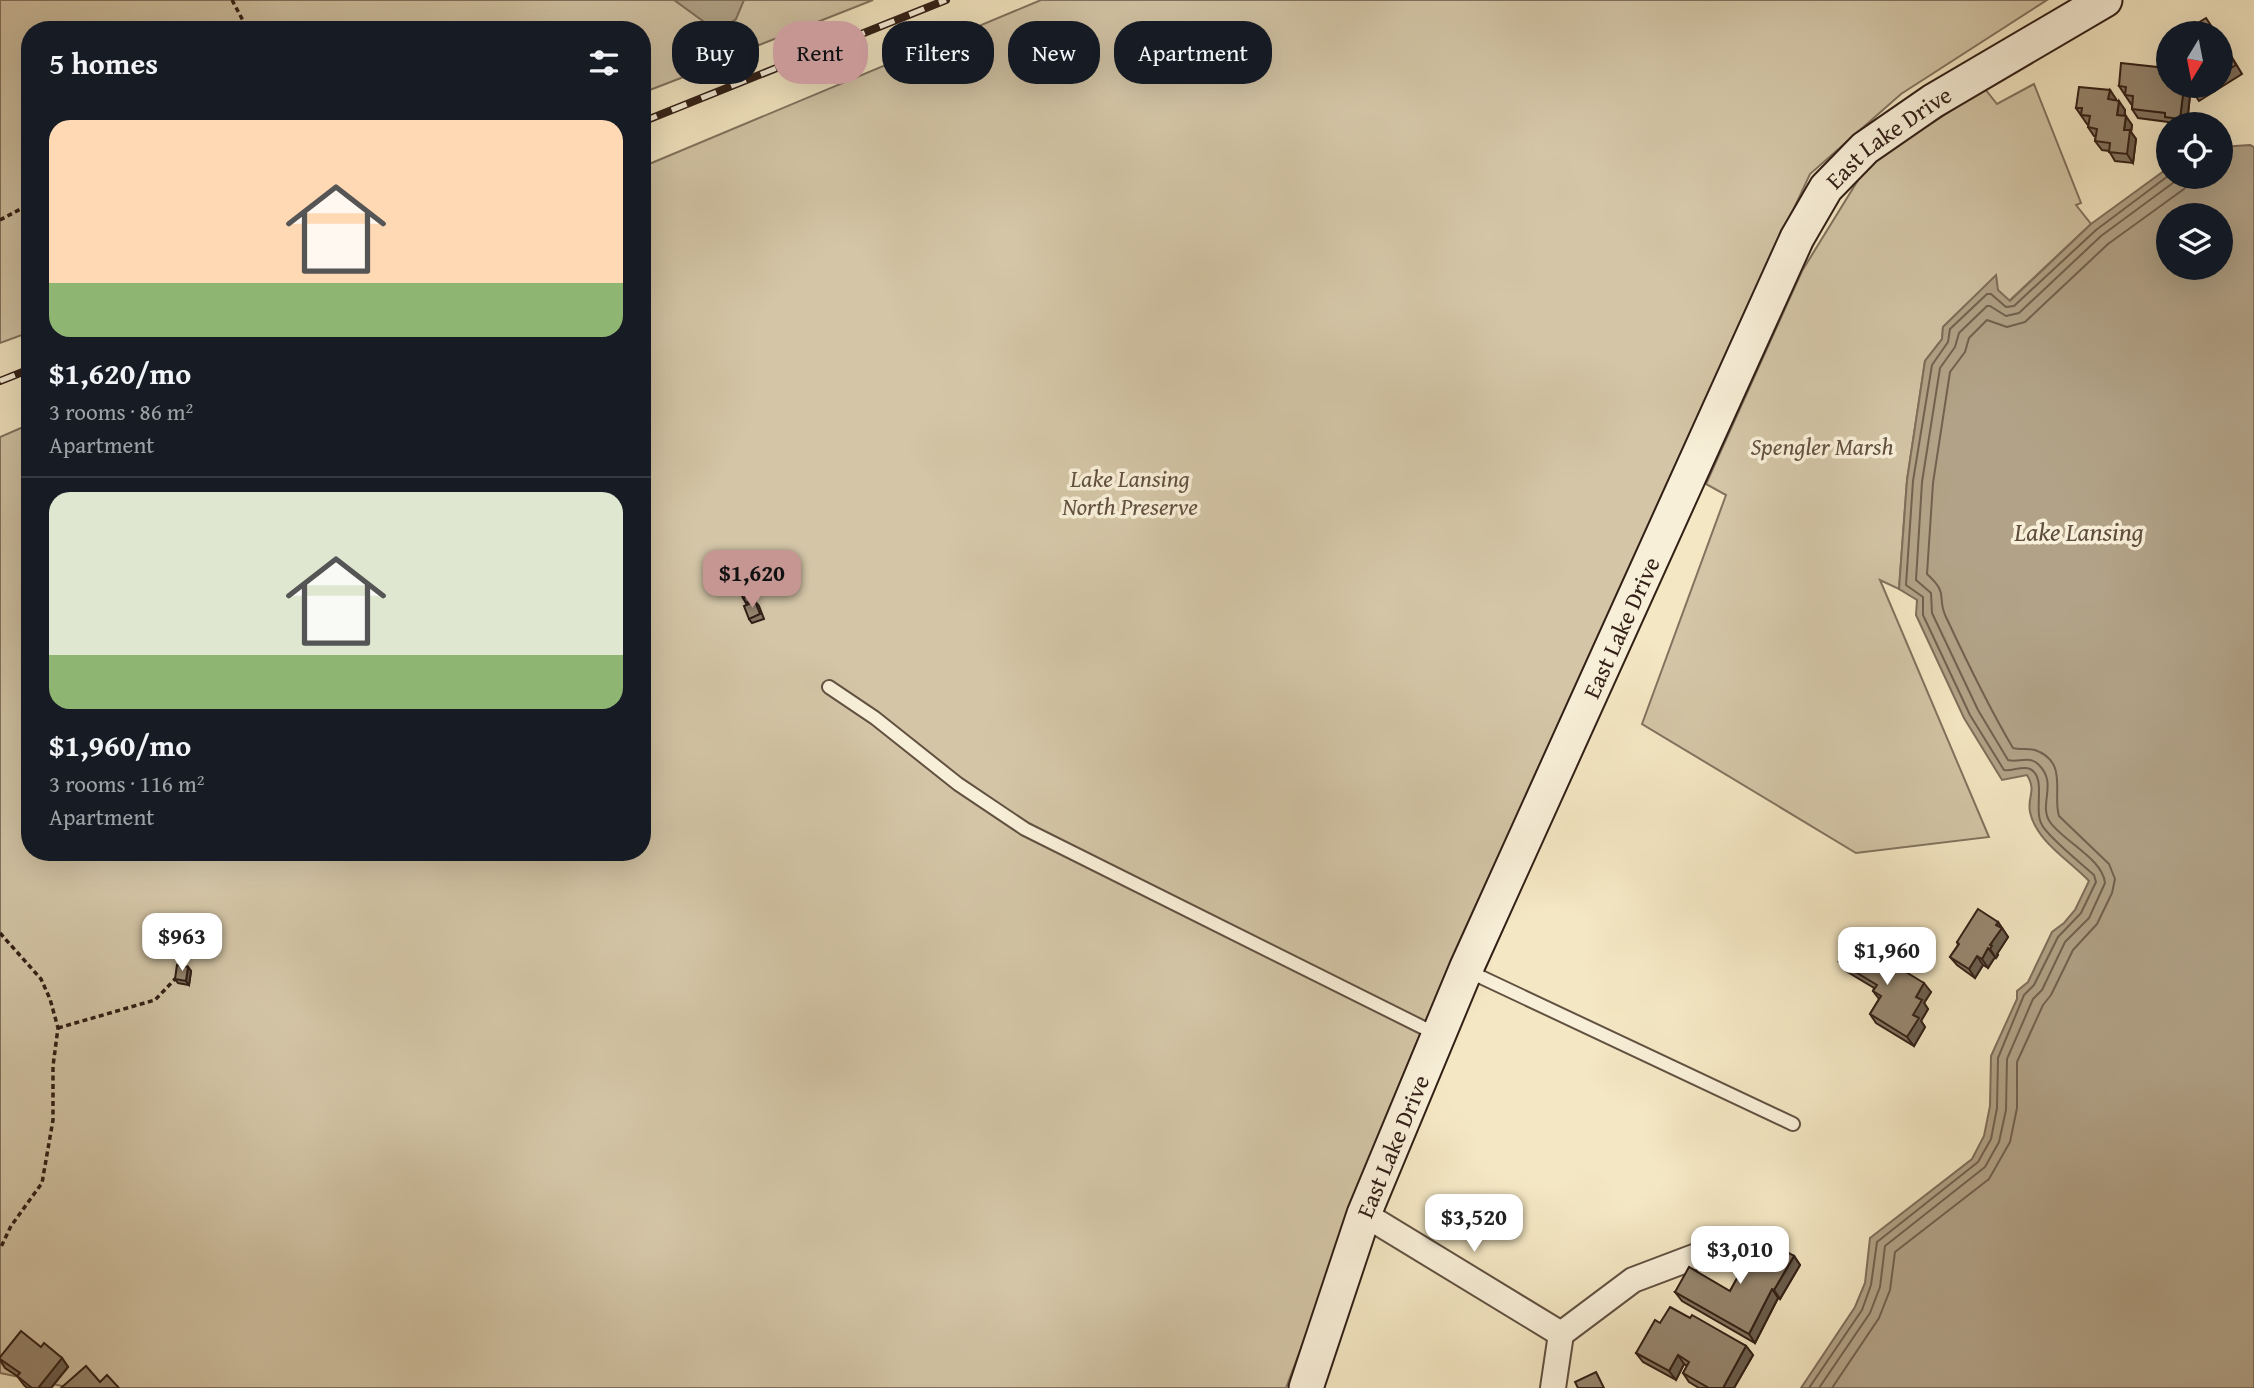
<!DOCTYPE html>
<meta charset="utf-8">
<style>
:root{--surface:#171b24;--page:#242831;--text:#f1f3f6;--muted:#9ea1a6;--line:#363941;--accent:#c59692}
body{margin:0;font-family:"Gentium Book Plus",serif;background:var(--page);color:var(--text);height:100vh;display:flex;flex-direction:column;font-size:26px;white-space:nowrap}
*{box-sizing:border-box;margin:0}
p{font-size:23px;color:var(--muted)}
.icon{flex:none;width:38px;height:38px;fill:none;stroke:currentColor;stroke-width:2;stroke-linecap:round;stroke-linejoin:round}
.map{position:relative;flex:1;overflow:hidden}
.side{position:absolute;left:21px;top:21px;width:630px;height:840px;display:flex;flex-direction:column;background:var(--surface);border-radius:28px;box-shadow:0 7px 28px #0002}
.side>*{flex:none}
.guide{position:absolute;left:672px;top:21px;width:665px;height:63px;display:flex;gap:14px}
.needle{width:46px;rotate:190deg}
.tools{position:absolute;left:2156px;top:21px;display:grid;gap:14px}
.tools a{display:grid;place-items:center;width:77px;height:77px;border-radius:50%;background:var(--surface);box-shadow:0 7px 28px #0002;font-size:35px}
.price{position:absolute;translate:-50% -60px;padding:0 16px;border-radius:14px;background:#fff;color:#222;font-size:23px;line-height:46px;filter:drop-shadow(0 2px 4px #0008)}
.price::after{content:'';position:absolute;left:50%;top:42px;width:21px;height:16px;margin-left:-10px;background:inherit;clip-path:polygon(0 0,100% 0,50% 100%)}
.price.on{background:var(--accent);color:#111}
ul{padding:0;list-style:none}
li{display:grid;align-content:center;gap:14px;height:371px;padding:0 28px}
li+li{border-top:2px solid var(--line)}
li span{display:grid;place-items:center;height:217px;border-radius:21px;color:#555}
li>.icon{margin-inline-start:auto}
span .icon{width:126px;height:126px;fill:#fffc;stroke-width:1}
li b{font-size:30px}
h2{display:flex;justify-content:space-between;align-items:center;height:84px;padding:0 28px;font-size:30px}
.tag{padding:0 24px;border-radius:28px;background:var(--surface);box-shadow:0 7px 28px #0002;font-size:24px;line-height:63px}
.tag.on{background:var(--accent);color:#111}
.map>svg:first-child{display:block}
.green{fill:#d3c5a6;stroke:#82725e;stroke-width:2}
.water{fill:#b2a388;stroke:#7f6e5a;stroke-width:2;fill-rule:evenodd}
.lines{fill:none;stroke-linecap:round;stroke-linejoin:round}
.shore{stroke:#72614f;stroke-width:2}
.lane-casing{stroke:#625141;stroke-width:16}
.street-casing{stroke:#625141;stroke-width:28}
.secondary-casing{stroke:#321f16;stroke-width:37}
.path{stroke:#321f16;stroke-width:3.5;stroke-dasharray:5 3.5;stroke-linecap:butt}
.lane{stroke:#f8efd8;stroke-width:12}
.street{stroke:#f8efd8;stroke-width:24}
.secondary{stroke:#f8efd8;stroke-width:33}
.rail-casing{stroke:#321f16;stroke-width:8}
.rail{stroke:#f8efd8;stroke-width:5;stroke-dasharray:16;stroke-linecap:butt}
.wall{fill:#827460;stroke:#321f16;stroke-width:2}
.shaded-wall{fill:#6a5e4e;stroke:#321f16;stroke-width:2}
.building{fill:#978770;stroke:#321f16;stroke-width:2}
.labels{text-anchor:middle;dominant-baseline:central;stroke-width:7;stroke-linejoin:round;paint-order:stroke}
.street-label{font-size:24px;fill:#321f16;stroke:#f8efd8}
.park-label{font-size:24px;font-style:italic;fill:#625141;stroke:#f8efd8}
.water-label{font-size:26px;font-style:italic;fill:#5f4d3e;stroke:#f8efd8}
</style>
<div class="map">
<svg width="2254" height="1388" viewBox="0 0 2254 1388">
<rect width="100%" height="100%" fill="#f4e7c3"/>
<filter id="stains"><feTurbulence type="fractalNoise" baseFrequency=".00286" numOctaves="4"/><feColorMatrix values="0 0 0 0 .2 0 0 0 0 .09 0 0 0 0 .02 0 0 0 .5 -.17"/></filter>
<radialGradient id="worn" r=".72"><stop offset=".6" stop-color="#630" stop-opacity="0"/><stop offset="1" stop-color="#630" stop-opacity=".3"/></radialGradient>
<g class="green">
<path d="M0,0H873L749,49L722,38L733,58L642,93V30H30V332L0,343Z"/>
<path d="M1041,0H2047L1901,94L1810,174L1744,315L1412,1054L1286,1388H72L0,1373V437L30,424V852H642V167Z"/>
<path d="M2034,84L2081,203L2076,205L2091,224L2009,301L1997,291L1996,276L1943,327L1942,339L1925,361L1907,480L1899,589L1880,580L1989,837L1856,853L1642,724L1726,495L1706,484L1802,271L1868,164L1985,89L1997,104Z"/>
</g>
<g class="water">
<path d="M674,0H744L736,19L718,32Z"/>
<path d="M2250,145L2254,147V1388H1801L1855,1307L1865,1283L1870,1238L1972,1159L1984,1136L1990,1106L1991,1056L2017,999V991L2028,982L2052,932L2064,923L2075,910L2089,881C2069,860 2036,841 2030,812C2027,796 2037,792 2027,775L2002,780L1964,718L1916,615L1917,600L1899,589L1907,480L1925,361L1942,339L1943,327L1996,275L1998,290L2010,301L2091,224L2168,168V177H2221V147ZM2168,215H2221V268H2168Z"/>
</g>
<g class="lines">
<g class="shore">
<path d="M1809,1388L1862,1310L1871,1285L1877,1242L1978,1162L1991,1139L1997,1108L1998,1058L2024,995L2034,985L2058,937L2081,913L2096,882L2094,875C2082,864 2048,837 2042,825C2033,810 2047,777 2030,769C2023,765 2011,772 2004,770L1970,715L1923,615V597L1906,585L1913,481L1932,365L1948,342L1950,329L1987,294H1991L2006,307L2014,306L2096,230L2168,176"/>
<path d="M1819,1388L1870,1313L1880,1287L1885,1246L1985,1167L1999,1142L2006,1110L2007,1059L2033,999L2042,990L2065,942L2089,918L2105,883C2103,859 2063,841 2050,822C2038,804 2058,784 2039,765C2030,755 2018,763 2008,760L1978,710L1932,613L1931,593L1916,580L1922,482L1940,368L1955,347L1959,333L1987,306H1990L2006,316L2019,313L2101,236L2181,177"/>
<path d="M1832,1388L1879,1318L1890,1290L1895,1252L1989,1179L2010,1142L2017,1108V1062L2043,1005L2051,995L2073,950L2097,924L2112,893L2115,879L2109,864L2059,816C2052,794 2069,762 2035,750C2028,748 2020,750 2013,748C1988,706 1967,662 1946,617C1936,596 1950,595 1927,574L1933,483L1950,372L1965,352L1969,338L1987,320L2007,327L2025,322L2108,244L2184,189L2193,177"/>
</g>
<defs>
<g id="lane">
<path d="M829,687L875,718L958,784L1025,829L1438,1035"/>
<path d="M1466,970L1793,1124"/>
</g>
<g id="street">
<path d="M1364,1214L1561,1334"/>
<path d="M1553,1388L1561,1334L1633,1280L1707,1252"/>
</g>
<g id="secondary">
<path id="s1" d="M1306,1388L1364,1214L1466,969L1797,238L1826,188L1865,148L1933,101L2105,0"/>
</g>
</defs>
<use href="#lane" class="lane-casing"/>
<use href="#street" class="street-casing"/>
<use href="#secondary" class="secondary-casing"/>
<g class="path">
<path d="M232,0L248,30"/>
<path d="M0,220L30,204"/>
<path d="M0,933L41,979L50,999L58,1028L53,1066V1120L42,1183L11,1226L0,1249"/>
<path d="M58,1028L155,1000L176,978"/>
</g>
<use href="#lane" class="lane"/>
<use href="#street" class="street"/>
<use href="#secondary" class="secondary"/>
<defs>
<g id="rail">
<path d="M642,122L946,0"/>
<path d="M0,381L30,369"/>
</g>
</defs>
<use href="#rail" class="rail-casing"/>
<use href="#rail" class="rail"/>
</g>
<g class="wall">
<path d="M2221,39L2242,74L2199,101L2189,86H2221Z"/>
<path d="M2119,86H2168L2190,95L2187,124H2170L2168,122L2138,118L2132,109V104H2131Z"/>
<path d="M2110,90L2116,100L2125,110V116L2132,125L2131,132L2136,139L2133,163L2115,161L2109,151L2102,150L2095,141L2096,136H2094L2088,127L2089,124H2087L2076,108Z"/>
<path d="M752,589L756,599L746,603L743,598Z"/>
<path d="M755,601L759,606L764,619L752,623L749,619Z"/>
<path d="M1998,922L2008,937L1997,954L1998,955L1996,958L1995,957L1988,968L1983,965L1975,978L1957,965L1950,957L1958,945L1957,942Z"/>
<path d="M1889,961L1903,967L1907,973L1931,992L1924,1003L1928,1009L1921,1021L1925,1027L1914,1046L1876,1023L1870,1014L1879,999L1873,991L1874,988L1846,971L1839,962Z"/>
<path d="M188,967L191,971L189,985L178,983L175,979Z"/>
<path d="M1751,1248L1794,1256L1800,1265L1780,1299L1778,1298L1755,1343L1682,1301L1675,1292L1730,1291L1753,1250Z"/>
<path d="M1690,1318L1746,1346L1753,1355L1734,1388H1699L1689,1382L1683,1373L1687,1366L1684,1364L1676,1380L1643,1362L1636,1353Z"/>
<path d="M41,1347L62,1358L68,1367L51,1388H27L24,1385L17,1376L5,1368L0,1360V1357Z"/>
</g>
<g class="shaded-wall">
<path d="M2184,86L2190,95L2187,124H2184L2180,119Z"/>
<path d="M2110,90L2116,99L2115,108L2108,99Z"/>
<path d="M2119,101L2125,110L2124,124L2117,115Z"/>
<path d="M2126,116L2132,125L2131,132L2136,139L2133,163L2127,154L2124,130Z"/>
<path d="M1998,922L2008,937L1997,954L1998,955L1996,958L1990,949L1996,925Z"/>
<path d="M1988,948L1995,957L1988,968L1982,959Z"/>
<path d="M1977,956L1983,965L1975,978L1969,969Z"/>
<path d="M188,967L191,971L189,985L186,981Z"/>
<path d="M1924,983L1931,992L1924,1003L1928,1009L1921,1021L1925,1027L1914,1046L1907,1037L1916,997Z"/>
<path d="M1794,1256L1800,1265L1780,1299L1774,1290Z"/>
<path d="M1772,1289L1778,1298L1755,1343L1749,1334Z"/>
<path d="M1746,1346L1753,1355L1734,1388H1723Z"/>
<path d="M1678,1355L1684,1364L1676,1380L1669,1371Z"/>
<path d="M62,1358L68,1367L51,1388H38Z"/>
</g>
<g class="building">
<path d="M2206,18L2216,33H2183V32Z"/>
<path d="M2221,40L2236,65L2221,74Z"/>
<path d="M2121,63L2166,68V72L2168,73V86H2184L2180,119L2165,117V113L2132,109L2133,96L2125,95L2126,87L2119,86Z"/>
<path d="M2189,86H2202L2193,92Z"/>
<path d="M2079,87L2110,90L2108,99L2119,101L2117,115L2126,116L2124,130H2130L2127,154L2109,152L2110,143L2095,141L2097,129L2088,127L2090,116L2081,115L2082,108H2076Z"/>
<path d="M749,584L753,594L743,598L739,588Z"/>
<path d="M755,601L760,614L749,619L744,606Z"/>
<path d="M1978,909L1998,922L1996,925L2002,928L1990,945L1992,946L1990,949L1988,948L1982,959L1977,956L1969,969L1950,957L1959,944L1957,942Z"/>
<path d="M1853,939L1889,961L1890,959L1903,967L1901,969L1924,983L1916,997L1922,1000L1913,1015L1919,1018L1907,1037L1870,1014L1881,996L1873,991L1877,985L1839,962Z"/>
<path d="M177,965L188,967L186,981L175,979Z"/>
<path d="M1758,1235L1794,1256L1774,1290L1772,1289L1749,1334L1675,1292L1689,1267L1730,1291L1753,1249L1751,1248Z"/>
<path d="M1670,1307L1690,1318L1692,1315L1746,1346L1723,1388H1709L1683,1373L1689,1362L1678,1355L1669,1371L1636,1353L1655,1320L1660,1323Z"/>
<path d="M21,1331L41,1347L44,1343L62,1358L38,1388H32L17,1376L20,1373L0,1359V1357Z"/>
<path d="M86,1366L100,1382L107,1375L119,1388H61Z"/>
<path d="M1596,1372L1604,1388H1578L1575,1382Z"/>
</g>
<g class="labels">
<g class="street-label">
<text stroke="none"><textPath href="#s1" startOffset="1390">East Lake Drive</textPath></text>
<text stroke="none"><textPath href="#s1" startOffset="824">East Lake Drive</textPath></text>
<text stroke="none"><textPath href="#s1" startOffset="257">East Lake Drive</textPath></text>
</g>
<g class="park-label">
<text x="1822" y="446">Spengler Marsh</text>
<text x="1130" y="478">Lake Lansing<tspan x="1130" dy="28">North Preserve</tspan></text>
</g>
<g class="water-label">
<text x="2079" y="531">Lake Lansing</text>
</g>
</g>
<rect width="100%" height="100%" filter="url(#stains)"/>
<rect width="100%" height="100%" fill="url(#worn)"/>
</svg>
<div class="tools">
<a><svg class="needle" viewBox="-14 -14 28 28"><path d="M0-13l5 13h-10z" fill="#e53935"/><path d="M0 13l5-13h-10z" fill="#9ea1a6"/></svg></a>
<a><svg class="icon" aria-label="locate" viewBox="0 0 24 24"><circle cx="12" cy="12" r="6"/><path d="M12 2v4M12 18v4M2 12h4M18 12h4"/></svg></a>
<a><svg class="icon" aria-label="layers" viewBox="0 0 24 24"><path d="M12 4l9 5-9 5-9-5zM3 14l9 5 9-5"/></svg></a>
</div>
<b class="price on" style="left:752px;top:610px">$1,620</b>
<b class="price" style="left:182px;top:973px">$963</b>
<b class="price" style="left:1887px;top:987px">$1,960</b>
<b class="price" style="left:1474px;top:1254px">$3,520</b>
<b class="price" style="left:1740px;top:1286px">$3,010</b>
<div class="guide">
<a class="tag">Buy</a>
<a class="tag on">Rent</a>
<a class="tag">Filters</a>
<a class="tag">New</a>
<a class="tag">Apartment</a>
</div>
<section class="side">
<h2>5 homes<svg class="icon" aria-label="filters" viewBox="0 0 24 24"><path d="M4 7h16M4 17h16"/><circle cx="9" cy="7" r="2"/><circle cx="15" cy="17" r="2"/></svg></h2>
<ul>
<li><span style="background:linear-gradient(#ffd9b3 75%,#8fb573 0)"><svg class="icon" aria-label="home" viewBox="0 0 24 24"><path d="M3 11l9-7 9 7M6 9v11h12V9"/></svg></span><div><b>$1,620/mo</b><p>3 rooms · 86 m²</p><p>Apartment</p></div></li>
<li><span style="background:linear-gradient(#dfe7d0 75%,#8fb573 0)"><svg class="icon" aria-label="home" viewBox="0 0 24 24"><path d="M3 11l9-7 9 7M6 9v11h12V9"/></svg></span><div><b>$1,960/mo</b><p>3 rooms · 116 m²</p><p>Apartment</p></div></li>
</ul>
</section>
</div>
